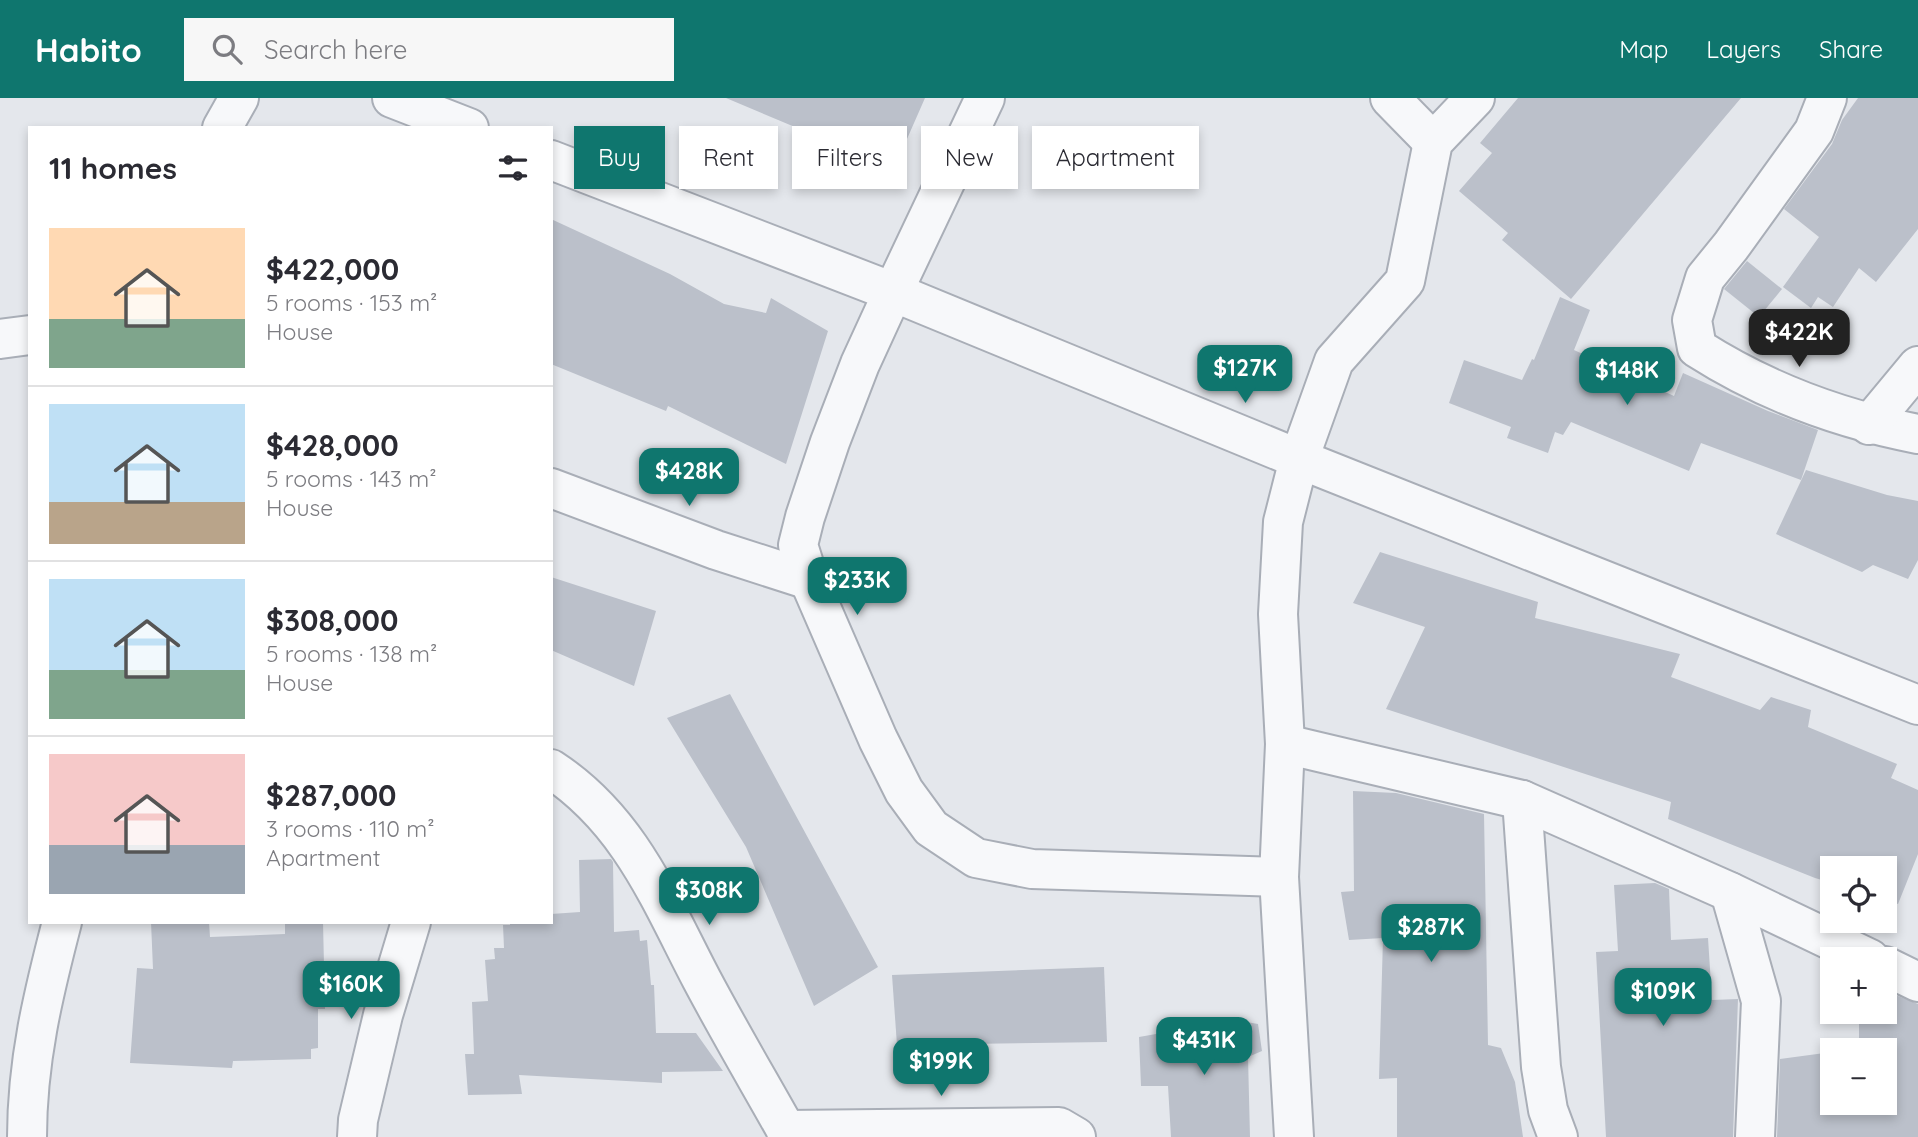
<!DOCTYPE html>
<meta charset="utf-8">
<style>
:root{--surface:#fff;--page:#f7f7f7;--text:#2b2b33;--muted:#7c7c81;--line:#e1e1e2;--accent:#0f766e}
body{margin:0;font-family:Quicksand,sans-serif;background:var(--page);color:var(--text);height:100vh;display:flex;flex-direction:column;font-size:26px;white-space:nowrap}
*{box-sizing:border-box;margin:0}
p{font-size:23px;color:var(--muted)}
.icon{flex:none;width:38px;height:38px;fill:none;stroke:currentColor;stroke-width:2;stroke-linecap:round;stroke-linejoin:round}
.map{position:relative;flex:1;overflow:hidden}
.drawer{position:absolute;left:28px;top:28px;width:525px;height:798px;display:flex;flex-direction:column;background:var(--surface);border-radius:0px;box-shadow:0 4px 10px #0003}
.drawer>*{flex:none}
.guide{position:absolute;left:574px;top:28px;width:665px;height:63px;display:flex;gap:14px}
.tools{position:absolute;left:1820px;top:758px;display:grid;gap:14px}
.tools a{display:grid;place-items:center;width:77px;height:77px;border-radius:0px;background:var(--surface);box-shadow:0 4px 10px #0003;font-size:35px}
.price{position:absolute;translate:-50% -60px;padding:0 16px;border-radius:14px;background:var(--accent);color:#fff;font-size:23px;line-height:46px;filter:drop-shadow(0 2px 4px #0008)}
.price::after{content:'';position:absolute;left:50%;top:42px;width:21px;height:16px;margin-left:-10px;background:inherit;clip-path:polygon(0 0,100% 0,50% 100%)}
.price.selected{background:#222;color:#fff}
ul{padding:0;list-style:none}
li{display:flex;align-items:center;gap:21px;height:175px;padding:0 21px}
li+li{border-top:2px solid var(--line)}
li span{display:grid;place-items:center;flex:none;width:196px;height:140px;border-radius:0px;color:#555}
li>.icon{margin-inline-start:auto}
span .icon{width:84px;height:84px;fill:#fffc;stroke-width:1}
li b{font-size:30px}
h2{display:flex;justify-content:space-between;align-items:center;height:84px;padding:0 21px;font-size:30px}
.chip{padding:0 24px;border-radius:0px;background:var(--surface);box-shadow:0 4px 10px #0003;font-size:24px;line-height:63px}
.chip.selected{background:var(--accent);color:#fff}
header{display:flex;align-items:center;gap:42px;box-sizing:border-box;height:98px;padding:0 35px;background:var(--accent);color:#fff}
header strong{font-size:33px}
nav{display:flex;gap:38px;margin-inline-start:auto;font-size:24px}
.search{width:490px;height:63px;background:var(--page);display:flex;align-items:center;gap:18px;box-sizing:border-box;padding:0 24px;border-radius:0px;color:var(--muted);font-size:26px}
.map>svg:first-child{display:block}
.building{fill:#bbc0ca}
.lines{fill:none;stroke-linecap:round;stroke-linejoin:round}
.street-casing{stroke:#a9aeb7;stroke-width:42}
.street{stroke:#f7f8fa;stroke-width:38}
</style>
<header>
<strong>Habito</strong>
<div class="search"><svg class="icon" aria-label="search" viewBox="0 0 24 24"><circle cx="10" cy="10" r="6"/><path d="M15 15l6 6"/></svg>Search here</div>
<nav><a>Map</a><a>Layers</a><a>Share</a></nav>
</header>
<div class="map">
<svg width="1918" height="1039" viewBox="0 0 1918 1039">
<rect width="100%" height="100%" fill="#e4e7ec"/>
<g class="building">
<path d="M726,0H925L885,91L824,65L833,45Z"/>
<path d="M1518,0H1741L1571,201L1502,142L1508,135L1459,93L1492,55L1480,45Z"/>
<path d="M1858,0H1918V131L1876,184L1859,170L1833,209L1818,199L1811,210L1783,189L1819,139L1784,111L1832,46L1842,22Z"/>
<path d="M551,121L670,176L724,206L766,215L771,200L828,233L786,366L668,308L666,313L551,266Z"/>
<path d="M1747,163L1782,191L1759,219L1724,191Z"/>
<path d="M1560,199L1590,212L1574,252L1674,298L1683,275L1768,313L1818,332L1801,382L1701,345L1689,373L1571,324L1563,337L1555,334L1548,355L1507,340L1511,329L1449,305L1464,262L1522,282L1532,261L1534,262Z"/>
<path d="M1806,372L1887,397L1918,403V462L1908,481L1873,467L1862,474L1776,436Z"/>
<path d="M1380,454L1538,504L1535,520L1680,556L1671,579L1760,612L1771,599L1811,612L1808,629L1897,666L1891,680L1918,692V756L1898,806L1885,802V770H1832V785L1815,780L1668,721L1671,704L1386,611L1425,529L1353,505Z"/>
<path d="M551,479L656,513L634,588L551,552Z"/>
<path d="M730,596L878,869L814,908L746,749L667,620Z"/>
<path d="M1353,693L1396,695L1484,716L1488,947L1501,950L1515,984L1523,1039H1397V980L1379,981L1383,840L1349,842L1341,794L1354,793Z"/>
<path d="M611,761L613,764L614,834L639,832L640,843L647,842L651,887H654L656,935H696L723,973L662,974V985L519,977L522,996L468,997L465,956H474L472,904L488,903L485,862L495,861L494,850H504L503,827H510V824H551V816L580,814L579,762Z"/>
<path d="M1655,785L1669,791L1671,842L1708,840L1712,902L1738,901L1733,1039H1606L1596,854L1618,853L1614,787Z"/>
<path d="M151,824H209L210,839L285,836V824H323L325,911H318V950L311,951V961L233,963L232,970L130,965L137,870L153,871Z"/>
<path d="M1104,869L1107,944L897,947L892,877Z"/>
<path d="M1898,898L1918,906V1039H1777L1780,961L1832,954V1004H1885V952H1850L1859,951V914H1885V899Z"/>
<path d="M1235,922L1258,926L1262,953L1248,959L1250,1039H1171L1168,988H1141L1139,939Z"/>
</g>
<g class="lines">
<defs>
<g id="street">
<path d="M392,0L469,30"/>
<path d="M985,0L893,194L860,266L830,344L805,419L798,447L809,482L878,641L904,693L931,730L976,760L1032,771L1279,779"/>
<path d="M1390,0L1433,44"/>
<path d="M1827,0L1814,33L1731,148L1705,180L1692,222L1697,250C1766,294 1839,321 1918,336"/>
<path d="M222,30L239,0"/>
<path d="M551,62L893,194L1299,361L1918,607"/>
<path d="M0,241L30,237"/>
<path d="M1869,327L1918,268"/>
<path d="M551,390L716,452L809,482"/>
<path d="M1285,646L1522,702L1730,794L1870,861"/>
<path d="M551,671C630,723 660,802 702,882C729,933 758,982 786,1032L787,1039"/>
<path d="M1522,702L1541,969L1548,1012L1558,1039"/>
<path d="M1730,794L1761,903L1755,1039"/>
<path d="M1885,868L1918,884"/>
<path d="M786,1032L1059,1029L1076,1039"/>
<path d="M27,1039C27,963 43,897 62,824"/>
<path d="M357,1039L358,1022L383,917L411,824"/>
<path d="M1294,1039L1279,779L1285,646L1278,516L1283,424L1299,361L1334,263L1405,183L1433,44L1475,0"/>
</g>
</defs>
<use href="#street" class="street-casing"/>
<use href="#street" class="street"/>
</g>
</svg>
<div class="tools">
<a><svg class="icon" aria-label="locate" viewBox="0 0 24 24"><circle cx="12" cy="12" r="6"/><path d="M12 2v4M12 18v4M2 12h4M18 12h4"/></svg></a>
<a>+</a>
<a>−</a>
</div>
<b class="price selected" style="left:1799px;top:271px">$422K</b>
<b class="price" style="left:1245px;top:307px">$127K</b>
<b class="price" style="left:1627px;top:309px">$148K</b>
<b class="price" style="left:689px;top:410px">$428K</b>
<b class="price" style="left:857px;top:519px">$233K</b>
<b class="price" style="left:709px;top:829px">$308K</b>
<b class="price" style="left:1431px;top:866px">$287K</b>
<b class="price" style="left:351px;top:923px">$160K</b>
<b class="price" style="left:1663px;top:930px">$109K</b>
<b class="price" style="left:1204px;top:979px">$431K</b>
<b class="price" style="left:941px;top:1000px">$199K</b>
<div class="guide">
<a class="chip selected">Buy</a>
<a class="chip">Rent</a>
<a class="chip">Filters</a>
<a class="chip">New</a>
<a class="chip">Apartment</a>
</div>
<section class="drawer">
<h2>11 homes<svg class="icon" aria-label="filters" viewBox="0 0 24 24"><path d="M4 7h16M4 17h16"/><circle cx="9" cy="7" r="2"/><circle cx="15" cy="17" r="2"/></svg></h2>
<ul>
<li><span style="background:linear-gradient(#ffd9b3 65%,#7fa58c 0)"><svg class="icon" aria-label="home" viewBox="0 0 24 24"><path d="M3 11l9-7 9 7M6 9v11h12V9"/></svg></span><div><b>$422,000</b><p>5 rooms · 153 m²</p><p>House</p></div></li>
<li><span style="background:linear-gradient(#bfe0f5 70%,#b9a48a 0)"><svg class="icon" aria-label="home" viewBox="0 0 24 24"><path d="M3 11l9-7 9 7M6 9v11h12V9"/></svg></span><div><b>$428,000</b><p>5 rooms · 143 m²</p><p>House</p></div></li>
<li><span style="background:linear-gradient(#bfe0f5 65%,#7fa58c 0)"><svg class="icon" aria-label="home" viewBox="0 0 24 24"><path d="M3 11l9-7 9 7M6 9v11h12V9"/></svg></span><div><b>$308,000</b><p>5 rooms · 138 m²</p><p>House</p></div></li>
<li><span style="background:linear-gradient(#f6c9c9 65%,#9aa5b1 0)"><svg class="icon" aria-label="home" viewBox="0 0 24 24"><path d="M3 11l9-7 9 7M6 9v11h12V9"/></svg></span><div><b>$287,000</b><p>3 rooms · 110 m²</p><p>Apartment</p></div></li>
</ul>
</section>
</div>
